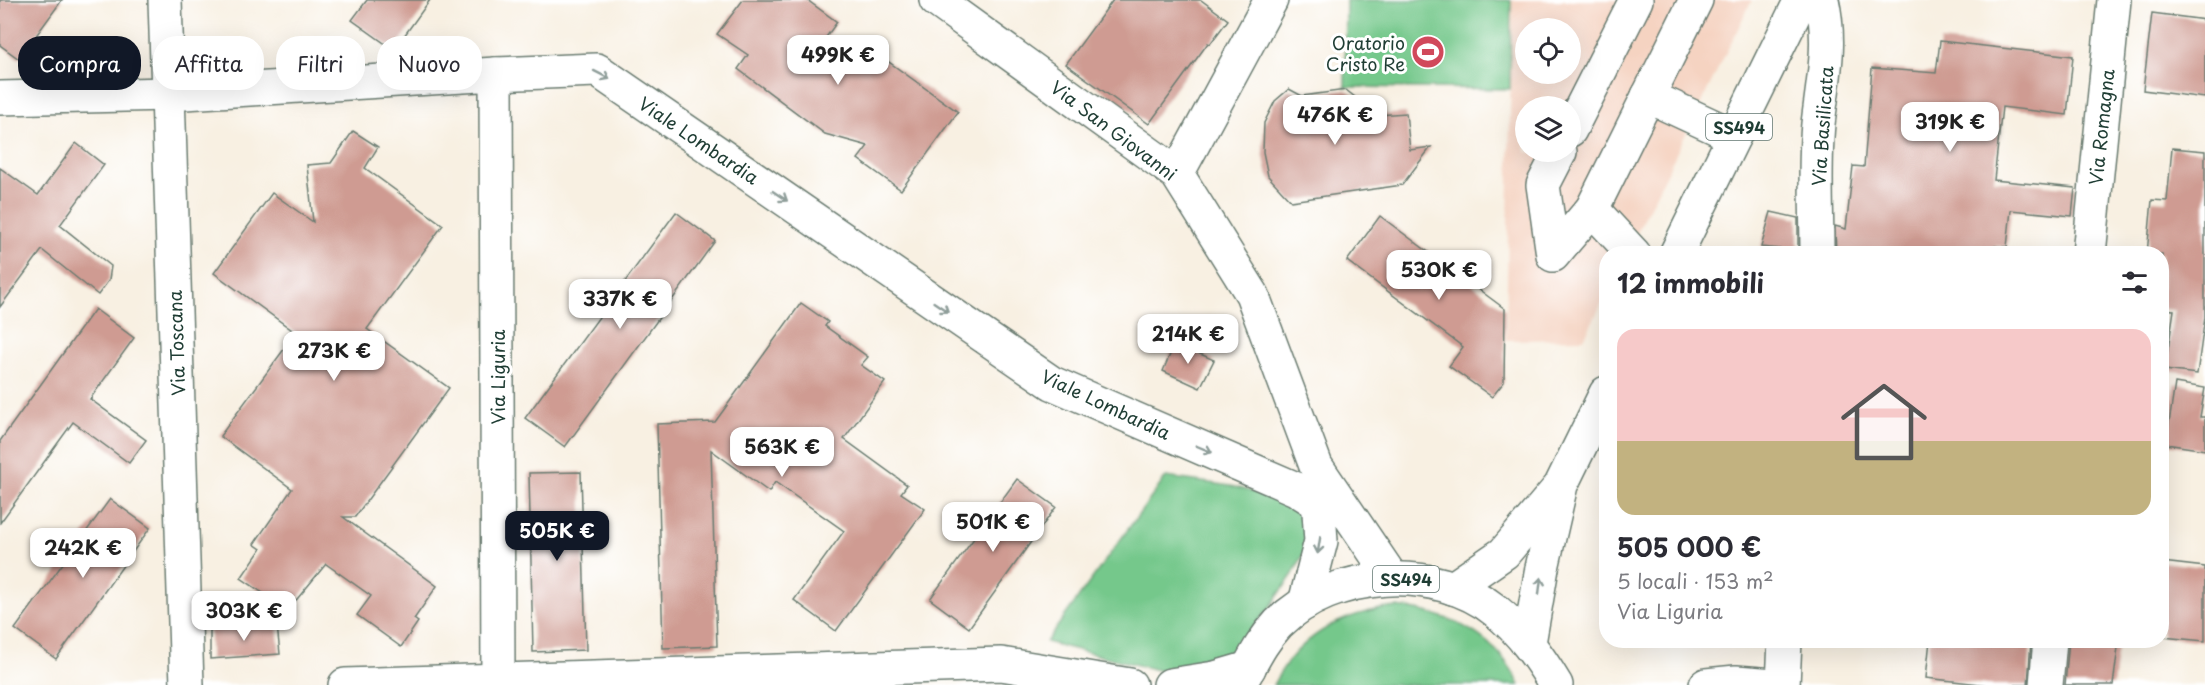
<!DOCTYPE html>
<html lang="it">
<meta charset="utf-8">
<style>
:root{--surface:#fff;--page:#f7f7f7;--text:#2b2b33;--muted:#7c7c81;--line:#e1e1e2;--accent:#111827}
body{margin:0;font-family:"Playpen Sans",sans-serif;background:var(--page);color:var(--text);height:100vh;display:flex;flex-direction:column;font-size:22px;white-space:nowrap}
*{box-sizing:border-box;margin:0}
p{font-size:20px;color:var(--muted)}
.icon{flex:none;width:33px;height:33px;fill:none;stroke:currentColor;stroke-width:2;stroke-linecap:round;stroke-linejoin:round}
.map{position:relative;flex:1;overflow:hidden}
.details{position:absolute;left:1599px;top:246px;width:570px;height:402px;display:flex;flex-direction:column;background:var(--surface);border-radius:24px;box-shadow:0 6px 24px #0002}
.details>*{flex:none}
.top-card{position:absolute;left:18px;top:36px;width:570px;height:54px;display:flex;gap:12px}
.tools{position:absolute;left:1515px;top:18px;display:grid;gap:12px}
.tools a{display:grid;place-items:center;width:66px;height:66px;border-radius:50%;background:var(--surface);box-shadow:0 6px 24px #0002;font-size:30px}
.price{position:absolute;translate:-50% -51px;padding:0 14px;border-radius:12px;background:#fff;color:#222;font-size:20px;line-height:39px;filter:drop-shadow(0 2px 3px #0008)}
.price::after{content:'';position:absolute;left:50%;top:36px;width:18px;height:14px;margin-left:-9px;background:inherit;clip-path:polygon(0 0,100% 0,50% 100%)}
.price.current{background:var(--accent);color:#fff}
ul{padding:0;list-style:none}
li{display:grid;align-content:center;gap:12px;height:318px;padding:0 18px}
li+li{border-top:2px solid var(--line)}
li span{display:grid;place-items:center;height:186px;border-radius:18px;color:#555}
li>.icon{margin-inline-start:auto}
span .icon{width:108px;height:108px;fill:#fffc;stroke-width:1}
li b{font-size:26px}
h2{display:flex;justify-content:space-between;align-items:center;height:72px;padding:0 18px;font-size:26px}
.pill{padding:0 21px;border-radius:24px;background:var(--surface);box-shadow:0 6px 24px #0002;font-size:21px;line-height:54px}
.pill.current{background:var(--accent);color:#fff}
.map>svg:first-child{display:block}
.built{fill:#f5d3c1;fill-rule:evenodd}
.green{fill:#74c88b;stroke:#4a8260;stroke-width:1.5}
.building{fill:#cf9b92}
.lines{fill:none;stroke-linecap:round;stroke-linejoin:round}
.minor-casing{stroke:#6b7c71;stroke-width:36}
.major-casing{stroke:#6b7c71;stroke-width:36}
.minor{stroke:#fff;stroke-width:33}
.major{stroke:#fff;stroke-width:33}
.oneway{stroke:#8f9e9a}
.labels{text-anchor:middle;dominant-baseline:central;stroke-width:6;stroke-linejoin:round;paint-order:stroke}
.shield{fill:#fff;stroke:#627771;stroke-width:1.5}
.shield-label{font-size:16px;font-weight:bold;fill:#1f3d34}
.poi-label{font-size:18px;fill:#1f3d34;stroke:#fff;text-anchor:end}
.street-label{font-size:18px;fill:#1f3d34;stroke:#fff}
</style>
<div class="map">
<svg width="2205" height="685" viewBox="0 0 2205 685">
<rect width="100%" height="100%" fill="#fff"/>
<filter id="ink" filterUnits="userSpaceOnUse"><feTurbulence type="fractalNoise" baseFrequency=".0167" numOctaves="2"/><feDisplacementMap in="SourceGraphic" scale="12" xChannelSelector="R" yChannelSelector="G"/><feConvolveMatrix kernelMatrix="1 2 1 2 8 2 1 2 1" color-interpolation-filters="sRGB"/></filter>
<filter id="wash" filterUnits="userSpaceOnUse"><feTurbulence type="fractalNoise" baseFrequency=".008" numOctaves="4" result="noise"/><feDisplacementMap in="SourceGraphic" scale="24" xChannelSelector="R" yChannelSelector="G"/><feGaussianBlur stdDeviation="1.35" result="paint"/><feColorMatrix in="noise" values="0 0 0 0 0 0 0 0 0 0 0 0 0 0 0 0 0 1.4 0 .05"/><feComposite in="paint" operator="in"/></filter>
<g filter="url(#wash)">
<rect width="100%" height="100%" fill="#f8f0e2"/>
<path class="built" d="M1512,0H1752L1627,253L1606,254V295L1584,339L1506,340ZM1526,28H1570V74H1526ZM1526,106H1570V152H1526Z"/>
<g class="green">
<path d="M1346,0H1511L1510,89L1345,87Z"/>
<path d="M1166,477L1231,486L1273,497L1297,510L1304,524L1306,549L1293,574L1268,610L1230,654L1197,669L1173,674L1046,642Z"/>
<path d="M1397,607C1450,613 1496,635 1520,685H1273C1299,635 1343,612 1397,607Z"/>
</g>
<g id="blocks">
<g class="building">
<path d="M0,0H62L19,59L0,45Z"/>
<path d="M367,0H430L394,50L352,20Z"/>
<path d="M743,0H807L837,22L819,47L886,60L958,112L901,190L858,159L868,146L825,134L738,69L748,55L717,34Z"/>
<path d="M1113,0H1201L1228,20L1210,44L1208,43L1149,124L1066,64Z"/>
<path d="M2152,13L2205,20V98L2143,90Z"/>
<path d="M1940,41L2073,56L2067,115L2002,107L1994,180L2075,188L2072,216L2011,210L2007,247L1995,246V254H1836L1835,226L1846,229L1853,166L1864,167L1872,68L1936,73Z"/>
<path d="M1289,89L1302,96L1346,90L1378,115L1406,113L1410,150L1431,147L1402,185L1291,201L1268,176L1263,152L1264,123L1275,101Z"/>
<path d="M353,131L378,147L365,168L443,225L367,329L449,388L355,517H343L437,586L414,619L418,622L401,647L357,615L371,596L326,564L288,610L241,578L261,549L254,544L292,489L220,436L296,333L214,273L272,193L313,222L307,165L331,163Z"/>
<path d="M76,143L104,165L60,225L111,266L109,280L98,295L42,250L0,307V168L38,195Z"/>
<path d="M2172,148L2205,151V317L2197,374L2165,370L2174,310L2162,309V254H2147L2152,200L2167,201Z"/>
<path d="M676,212L715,241L565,447L525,418Z"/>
<path d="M1771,212L1798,218V251L1761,247Z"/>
<path d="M1380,216L1505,309L1504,382L1492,397L1449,366L1463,347L1347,261Z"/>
<path d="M801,303L828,322L825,326L868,357L861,365L885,382L844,439L907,485L901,493L925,509L836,631L794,600L844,531L775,482L769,492L711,450L717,646L663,648L657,424L715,422Z"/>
<path d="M95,309L134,338L90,399L146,440L129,463L73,422L0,523V441Z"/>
<path d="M1175,343L1214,360L1200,388L1163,371Z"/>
<path d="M2175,383L2205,388L2200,417H2205V450L2166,444Z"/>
<path d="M581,472L586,650L533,652L529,473Z"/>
<path d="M1017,479L1056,507L969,628L930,599Z"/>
<path d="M110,499L150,528L56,659L15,629Z"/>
<path d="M2162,562L2205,567V641L2162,637Z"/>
<path d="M277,625L280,654L210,659V630Z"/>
<path d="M1930,640H2031L2028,685H1989L1926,678Z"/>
<path d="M2069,640H2119L2113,685H2065Z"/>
</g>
</g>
</g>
<g filter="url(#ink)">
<use href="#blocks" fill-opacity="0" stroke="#6b7c71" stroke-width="1.5"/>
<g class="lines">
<defs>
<g id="minor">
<path d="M165,0L187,685"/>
<path d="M936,0L1177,174L1252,294L1316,466L1392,578"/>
<path d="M496,74L498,685"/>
<path d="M1648,96L1734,136"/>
<path d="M0,98L168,94L496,74L597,70L1052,383L1296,489L1318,503"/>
<path d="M1570,130L1636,0"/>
<path d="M1560,152L1543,185L1553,255L1592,209L1696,0"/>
<path d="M1177,174L1271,0"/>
<path d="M1592,209L1634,254"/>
<path d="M1817,254C1817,211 1814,166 1818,124C1823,80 1832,44 1822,0"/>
<path d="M2089,254L2114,0"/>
<path d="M1305,603L1321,541L1317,483"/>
<path d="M345,685L1001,664L1130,685"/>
<path d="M1170,685L1215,678L1249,668"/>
<path d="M1706,685L1736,682L1774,685"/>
<path d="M1783,685L1785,640"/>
<path d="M2046,685L2050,640"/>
</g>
<g id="major">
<path d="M1676,254L1801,0"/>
<path d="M1453,588L1504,553L1558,489"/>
<path d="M1529,643L1542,568L1561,485L1606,393"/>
<path d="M1239,685C1252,663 1260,643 1278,624C1332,570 1436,563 1496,611C1522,632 1539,657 1556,685"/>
</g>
</defs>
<use href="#minor" class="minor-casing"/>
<use href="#major" class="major-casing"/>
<use href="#minor" class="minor"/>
<use href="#major" class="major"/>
</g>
<defs><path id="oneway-shaft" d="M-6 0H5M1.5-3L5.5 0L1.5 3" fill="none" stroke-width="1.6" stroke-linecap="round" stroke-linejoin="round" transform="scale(1.5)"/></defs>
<g class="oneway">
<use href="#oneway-shaft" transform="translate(602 75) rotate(27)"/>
<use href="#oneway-shaft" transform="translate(780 196) rotate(34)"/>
<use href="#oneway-shaft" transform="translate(941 307) rotate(34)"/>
<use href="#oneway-shaft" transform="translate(1204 449) rotate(23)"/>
<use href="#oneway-shaft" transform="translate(1319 545) rotate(99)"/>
<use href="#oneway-shaft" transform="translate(1540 586) rotate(-83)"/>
</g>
</g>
<defs>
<symbol id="stadium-disc" viewBox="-11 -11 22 22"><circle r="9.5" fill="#d1495b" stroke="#fff"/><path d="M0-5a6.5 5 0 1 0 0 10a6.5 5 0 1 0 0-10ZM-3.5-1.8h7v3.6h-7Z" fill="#fff"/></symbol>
</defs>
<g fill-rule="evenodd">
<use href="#stadium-disc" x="1409" y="33" width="38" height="38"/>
</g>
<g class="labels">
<g class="shield">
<rect x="1706" y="114" width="66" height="26" rx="4.5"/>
<rect x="1373" y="566" width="66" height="26" rx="4.5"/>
</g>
<g class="shield-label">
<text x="1739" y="127">SS494</text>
<text x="1406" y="579">SS494</text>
</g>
<g class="poi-label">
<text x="1405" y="42">Oratorio<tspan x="1405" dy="21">Cristo Re</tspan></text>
</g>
<g class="street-label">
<text transform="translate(1822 126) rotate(-86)">Via Basilicata</text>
<text transform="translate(2101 127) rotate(-84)">Via Romagna</text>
<text transform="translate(1114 130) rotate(37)">Via San Giovanni</text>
<text transform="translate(699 140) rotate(34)">Viale Lombardia</text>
<text transform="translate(176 343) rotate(-92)">Via Toscana</text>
<text transform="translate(497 377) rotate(-90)">Via Liguria</text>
<text transform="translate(1106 404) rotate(25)">Viale Lombardia</text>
</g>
</g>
</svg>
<div class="tools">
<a><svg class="icon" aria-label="locate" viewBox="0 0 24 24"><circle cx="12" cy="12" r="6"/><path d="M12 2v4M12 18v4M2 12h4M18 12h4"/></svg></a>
<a><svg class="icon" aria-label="layers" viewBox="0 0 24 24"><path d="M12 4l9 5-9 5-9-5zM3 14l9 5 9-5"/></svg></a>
</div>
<b class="price" style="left:838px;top:86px">499K €</b>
<b class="price" style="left:1335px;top:146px">476K €</b>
<b class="price" style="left:1950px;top:153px">319K €</b>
<b class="price" style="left:1439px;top:301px">530K €</b>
<b class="price" style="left:620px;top:330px">337K €</b>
<b class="price" style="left:1188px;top:365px">214K €</b>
<b class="price" style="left:334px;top:382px">273K €</b>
<b class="price" style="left:782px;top:478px">563K €</b>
<b class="price" style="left:993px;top:553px">501K €</b>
<b class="price current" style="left:557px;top:562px">505K €</b>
<b class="price" style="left:83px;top:579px">242K €</b>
<b class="price" style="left:244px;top:642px">303K €</b>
<div class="top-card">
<a class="pill current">Compra</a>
<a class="pill">Affitta</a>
<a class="pill">Filtri</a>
<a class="pill">Nuovo</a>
</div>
<section class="details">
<h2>12 immobili<svg class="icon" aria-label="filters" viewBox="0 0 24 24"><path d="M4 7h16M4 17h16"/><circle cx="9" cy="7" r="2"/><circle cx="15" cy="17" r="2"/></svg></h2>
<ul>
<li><span style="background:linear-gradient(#f6c9c9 60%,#c2b280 0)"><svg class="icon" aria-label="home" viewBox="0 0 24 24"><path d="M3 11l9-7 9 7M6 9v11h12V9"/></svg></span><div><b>505 000 €</b><p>5 locali · 153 m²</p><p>Via Liguria</p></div></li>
</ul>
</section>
</div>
